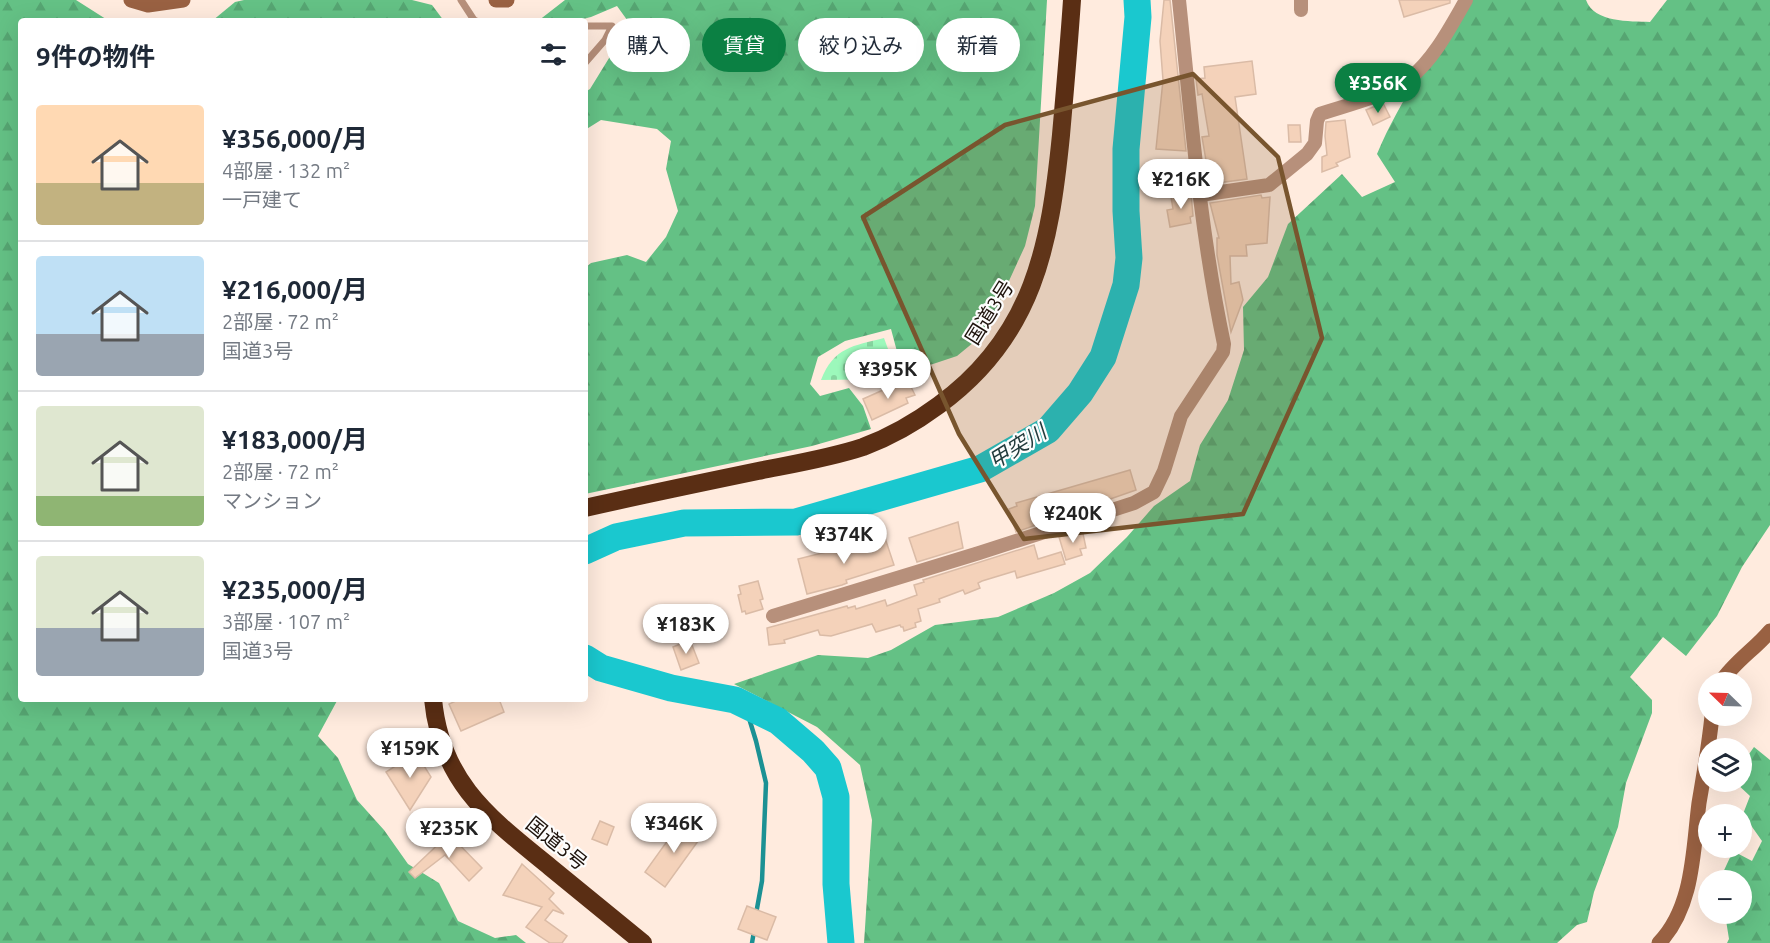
<!DOCTYPE html>
<html lang="ja">
<meta charset="utf-8">
<style>
:root{--surface:#fff;--page:#f6f6f7;--text:#1f2937;--muted:#747a83;--line:#e0e1e3;--accent:#0b8043}
body{margin:0;font-family:Ubuntu,"Noto Sans JP",sans-serif;background:var(--page);color:var(--text);height:100vh;display:flex;flex-direction:column;font-size:22px;white-space:nowrap}
*{box-sizing:border-box;margin:0}
p{font-size:20px;color:var(--muted)}
.icon{flex:none;width:33px;height:33px;fill:none;stroke:currentColor;stroke-width:2;stroke-linecap:round;stroke-linejoin:round}
.map{position:relative;flex:1;overflow:hidden}
.panel{position:absolute;left:18px;top:18px;width:570px;height:684px;display:flex;flex-direction:column;background:var(--surface);border-radius:6px;box-shadow:0 6px 24px #0002}
.panel>*{flex:none}
.guide{position:absolute;left:606px;top:18px;width:570px;height:54px;display:flex;gap:12px}
.needle{width:39px;rotate:293deg}
.tools{position:absolute;left:1698px;top:672px;display:grid;gap:12px}
.tools a{display:grid;place-items:center;width:54px;height:54px;border-radius:50%;background:var(--surface);box-shadow:0 6px 24px #0002;font-size:30px}
.price{position:absolute;translate:-50% -51px;padding:0 14px;border-radius:21px;background:#fff;color:#222;font-size:20px;line-height:39px;filter:drop-shadow(0 2px 3px #0008)}
.price::after{content:'';position:absolute;left:50%;top:36px;width:18px;height:14px;margin-left:-9px;background:inherit;clip-path:polygon(0 0,100% 0,50% 100%)}
.price.active{background:var(--accent);color:#fff}
ul{padding:0;list-style:none}
li{display:flex;align-items:center;gap:18px;height:150px;padding:0 18px}
li+li{border-top:2px solid var(--line)}
li span{display:grid;place-items:center;flex:none;width:168px;height:120px;border-radius:6px;color:#555}
li>.icon{margin-inline-start:auto}
span .icon{width:72px;height:72px;fill:#fffc;stroke-width:1}
li b{font-size:26px}
h2{display:flex;justify-content:space-between;align-items:center;height:72px;padding:0 18px;font-size:26px}
.tag{padding:0 21px;border-radius:27px;background:var(--surface);box-shadow:0 6px 24px #0002;font-size:21px;line-height:54px}
.tag.active{background:var(--accent);color:#fff}
.map>svg:first-child{display:block}
.forest{fill:url(#forest-firs)}
.cemetery{fill:url(#cemetery-stones)}
.lines{fill:none;stroke-linecap:round;stroke-linejoin:round}
.stream{stroke:#1b9194;stroke-width:4.5}
.river{stroke:#1ac8cf;stroke-width:27}
.building{fill:#f4d2ba;stroke:#dabba6;stroke-width:1.5}
.lane{stroke:#b7907b;stroke-width:7}
.street{stroke:#b7907b;stroke-width:14}
.secondary{stroke:#996142;stroke-width:15}
.highway{stroke:#5a2e14;stroke-width:18}
.marked{fill:#78552e;fill-opacity:0.2;stroke:#78552e;stroke-width:4.5;stroke-linejoin:round}
.labels{text-anchor:middle;dominant-baseline:central;stroke-width:4.5;stroke-linejoin:round;paint-order:stroke}
.street-label{font-size:20px;fill:#1d120b;stroke:#fdfdfd}
.water-label{font-size:21px;font-style:italic;fill:#233c3d;stroke:#fdfdfd}
</style>
<div class="map">
<svg width="1770" height="943" viewBox="0 0 1770 943">
<defs>
<pattern id="forest-firs" width="22" height="20" patternUnits="userSpaceOnUse" patternTransform="scale(1.5)"><rect width="22" height="20" fill="#64c185"/><path d="M5 1l3.5 6h-7zM16 11l3.5 6h-7z" fill="#56a572"/></pattern>
<pattern id="cemetery-stones" width="16" height="16" patternUnits="userSpaceOnUse" patternTransform="scale(1.5)"><rect width="16" height="16" fill="#9cf8bb"/><path d="M2 7V4a2 2 0 0 1 4 0v3zM10 15v-3a2 2 0 0 1 4 0v3z" fill="#86d49f"/></pattern>
</defs>
<rect width="100%" height="100%" fill="#ffebde"/>
<g class="forest">
<path d="M0,0H76L109,21H21V699H338L318,736L338,758L357,800L384,830L408,864L439,883L458,921L495,938L516,935L526,943H0Z"/>
<path d="M244,0H412L432,5L444,21H212L235,2Z"/>
<path d="M565,0H1047L1035,206L1025,246L985,333L957,356L903,374L891,329L845,341L818,357L810,384L820,396L849,388L863,406L871,429L812,446L585,494V268L591,263L627,255L646,262L666,237L678,211L666,169L671,141L657,129L601,120L585,130V92L590,89L630,24L617,6L591,17L575,21H538Z"/>
<path d="M1471,0H1586C1594,23 1630,21 1650,22L1667,0H1770V525L1742,567L1717,616L1686,656L1663,637L1630,677L1652,700V713L1626,783L1618,827L1594,892L1587,922L1577,925L1557,943H864L872,820L860,765L817,727L734,684L818,655L868,658L891,650L935,625L998,617L1054,593L1090,573L1127,537L1154,506L1190,481L1200,445L1228,400L1244,350L1243,307L1268,277L1288,224L1342,174L1362,197L1395,182L1377,154C1401,97 1436,50 1471,0Z"/>
<path d="M1754,747L1770,760V943H1727L1729,939L1725,914H1742V880H1720V879L1733,851L1752,861L1762,841L1743,814L1750,796L1735,782H1742V764Z"/>
</g>
<path class="cemetery" d="M884,338L899,379L821,380C834,347 853,346 884,338Z"/>
<g class="lines">
<g class="stream">
<path d="M745,705L756,741L766,783L762,881L756,914"/>
<path d="M752,943L754,931"/>
</g>
<g class="river">
<path d="M585,551L616,537L684,523L796,522L980,469L1048,430L1080,393L1103,357L1126,285L1129,258L1126,211V149L1138,17L1137,0"/>
<path d="M585,658L601,668L671,688L735,700L778,721L813,751L828,768L836,797V884L841,943"/>
</g>
</g>
<g class="building">
<path d="M1164,0H1170L1186,151L1156,149L1163,80L1160,41Z"/>
<path d="M1399,0H1450V3L1404,17Z"/>
<path d="M1252,61L1256,94L1235,97L1247,179L1210,184L1202,137L1209,136L1202,94L1198,95L1196,79L1205,78L1204,67Z"/>
<path d="M1383,103L1390,117L1373,125L1366,110Z"/>
<path d="M1345,120L1350,157L1336,163L1338,166L1322,172V157L1327,155L1325,136L1326,122Z"/>
<path d="M1288,125H1300L1301,142H1289Z"/>
<path d="M1191,193L1193,216L1190,217L1191,223L1170,227L1167,210L1173,209L1171,197Z"/>
<path d="M1261,195L1262,198L1270,197L1267,243L1246,245L1247,256H1230L1231,284L1239,282L1243,300L1231,332L1217,255V238H1219L1210,203Z"/>
<path d="M899,383L901,386L909,383L915,395L906,398L908,403L872,420L863,399Z"/>
<path d="M1130,470L1136,490L1016,532L1009,509L1017,506L1016,503Z"/>
<path d="M958,522L963,548L917,562L909,538Z"/>
<path d="M1082,529L1086,548L1080,549L1082,555L1066,560L1059,537Z"/>
<path d="M876,538L877,541L885,538L894,565L846,580L847,583L842,585L807,594L798,559L826,552L838,547L839,549Z"/>
<path d="M1034,545L1038,559L1061,552L1065,564L1017,578L1015,571L982,581L978,583L980,588L965,594L963,590L939,599L940,602L918,609L921,621L915,623L916,627L904,631L903,627H901L900,625L876,632L872,624L831,636L820,635L818,630L784,640L785,643L769,645L767,628L847,606L848,608L855,606L856,609L885,600L887,606L917,595L914,585L924,582L923,580Z"/>
<path d="M758,581L763,599L760,600L763,609L746,614L745,611L742,612L738,595L741,594L739,586Z"/>
<path d="M690,640L699,663L681,670L673,647Z"/>
<path d="M460,699H499L504,712L461,731L449,704Z"/>
<path d="M416,753L431,777L410,810L386,772Z"/>
<path d="M600,821L614,827L607,845L592,839Z"/>
<path d="M678,826L706,830L665,887L645,872Z"/>
<path d="M449,834L482,868L469,881L445,855L415,878L409,872Z"/>
<path d="M522,864L554,893L549,899L564,914L553,910L545,920L567,936L562,943H550L526,927L542,907L503,895Z"/>
<path d="M747,906L776,917L767,940L738,929Z"/>
</g>
<g class="lines">
<g class="lane">
<path d="M461,0L474,20L476,21"/>
<path d="M585,26H612L605,40L585,63"/>
</g>
<g class="street">
<path d="M1301,10V0"/>
<path d="M1200,195L1269,185L1307,154L1315,143L1317,121L1320,114C1350,104 1384,97 1410,78C1434,59 1451,26 1466,0"/>
<path d="M773,616L979,553L1134,503L1154,492L1164,471L1181,416L1223,352L1224,344C1200,231 1191,115 1179,0"/>
</g>
<g class="secondary">
<path d="M131,0L148,5L183,0"/>
<path d="M496,0H507"/>
<path d="M1721,682C1734,662 1755,649 1770,631"/>
<path d="M1659,943C1694,907 1693,849 1699,803C1704,774 1709,745 1712,716"/>
</g>
<g class="highway">
<path d="M585,508C642,495 700,483 758,471C793,464 830,458 863,447C890,437 916,422 939,405C1034,336 1050,245 1061,135C1065,90 1069,45 1072,0"/>
<path d="M433,699C441,783 490,818 550,867C581,892 612,918 643,943"/>
</g>
</g>
<path class="marked" d="M1193,74L1278,157L1322,338L1243,514L1024,539L959,434L863,217L1005,125Z"/>
<g class="labels">
<g class="street-label">
<text transform="translate(989 312) rotate(-58)">国道3号</text>
<text transform="translate(557 843) rotate(39)">国道3号</text>
</g>
<g class="water-label">
<text transform="translate(1017 446) rotate(-32)">甲突川</text>
</g>
</g>
</svg>
<div class="tools">
<a><svg class="needle" viewBox="-14 -14 28 28"><path d="M0-13l5 13h-10z" fill="#e53935"/><path d="M0 13l5-13h-10z" fill="#747a83"/></svg></a>
<a><svg class="icon" aria-label="layers" viewBox="0 0 24 24"><path d="M12 4l9 5-9 5-9-5zM3 14l9 5 9-5"/></svg></a>
<a>+</a>
<a>−</a>
</div>
<b class="price active" style="left:1378px;top:114px">¥356K</b>
<b class="price" style="left:1181px;top:210px">¥216K</b>
<b class="price" style="left:888px;top:400px">¥395K</b>
<b class="price" style="left:1073px;top:544px">¥240K</b>
<b class="price" style="left:844px;top:565px">¥374K</b>
<b class="price" style="left:686px;top:655px">¥183K</b>
<b class="price" style="left:410px;top:779px">¥159K</b>
<b class="price" style="left:674px;top:854px">¥346K</b>
<b class="price" style="left:449px;top:859px">¥235K</b>
<div class="guide">
<a class="tag">購入</a>
<a class="tag active">賃貸</a>
<a class="tag">絞り込み</a>
<a class="tag">新着</a>
</div>
<section class="panel">
<h2>9件の物件<svg class="icon" aria-label="filters" viewBox="0 0 24 24"><path d="M4 7h16M4 17h16"/><circle cx="9" cy="7" r="2"/><circle cx="15" cy="17" r="2"/></svg></h2>
<ul>
<li><span style="background:linear-gradient(#ffd9b3 65%,#c2b280 0)"><svg class="icon" aria-label="home" viewBox="0 0 24 24"><path d="M3 11l9-7 9 7M6 9v11h12V9"/></svg></span><div><b>¥356,000/月</b><p>4部屋 · 132 m²</p><p>一戸建て</p></div></li>
<li><span style="background:linear-gradient(#bfe0f5 65%,#9aa5b1 0)"><svg class="icon" aria-label="home" viewBox="0 0 24 24"><path d="M3 11l9-7 9 7M6 9v11h12V9"/></svg></span><div><b>¥216,000/月</b><p>2部屋 · 72 m²</p><p>国道3号</p></div></li>
<li><span style="background:linear-gradient(#dfe7d0 75%,#8fb573 0)"><svg class="icon" aria-label="home" viewBox="0 0 24 24"><path d="M3 11l9-7 9 7M6 9v11h12V9"/></svg></span><div><b>¥183,000/月</b><p>2部屋 · 72 m²</p><p>マンション</p></div></li>
<li><span style="background:linear-gradient(#dfe7d0 60%,#9aa5b1 0)"><svg class="icon" aria-label="home" viewBox="0 0 24 24"><path d="M3 11l9-7 9 7M6 9v11h12V9"/></svg></span><div><b>¥235,000/月</b><p>3部屋 · 107 m²</p><p>国道3号</p></div></li>
</ul>
</section>
</div>
